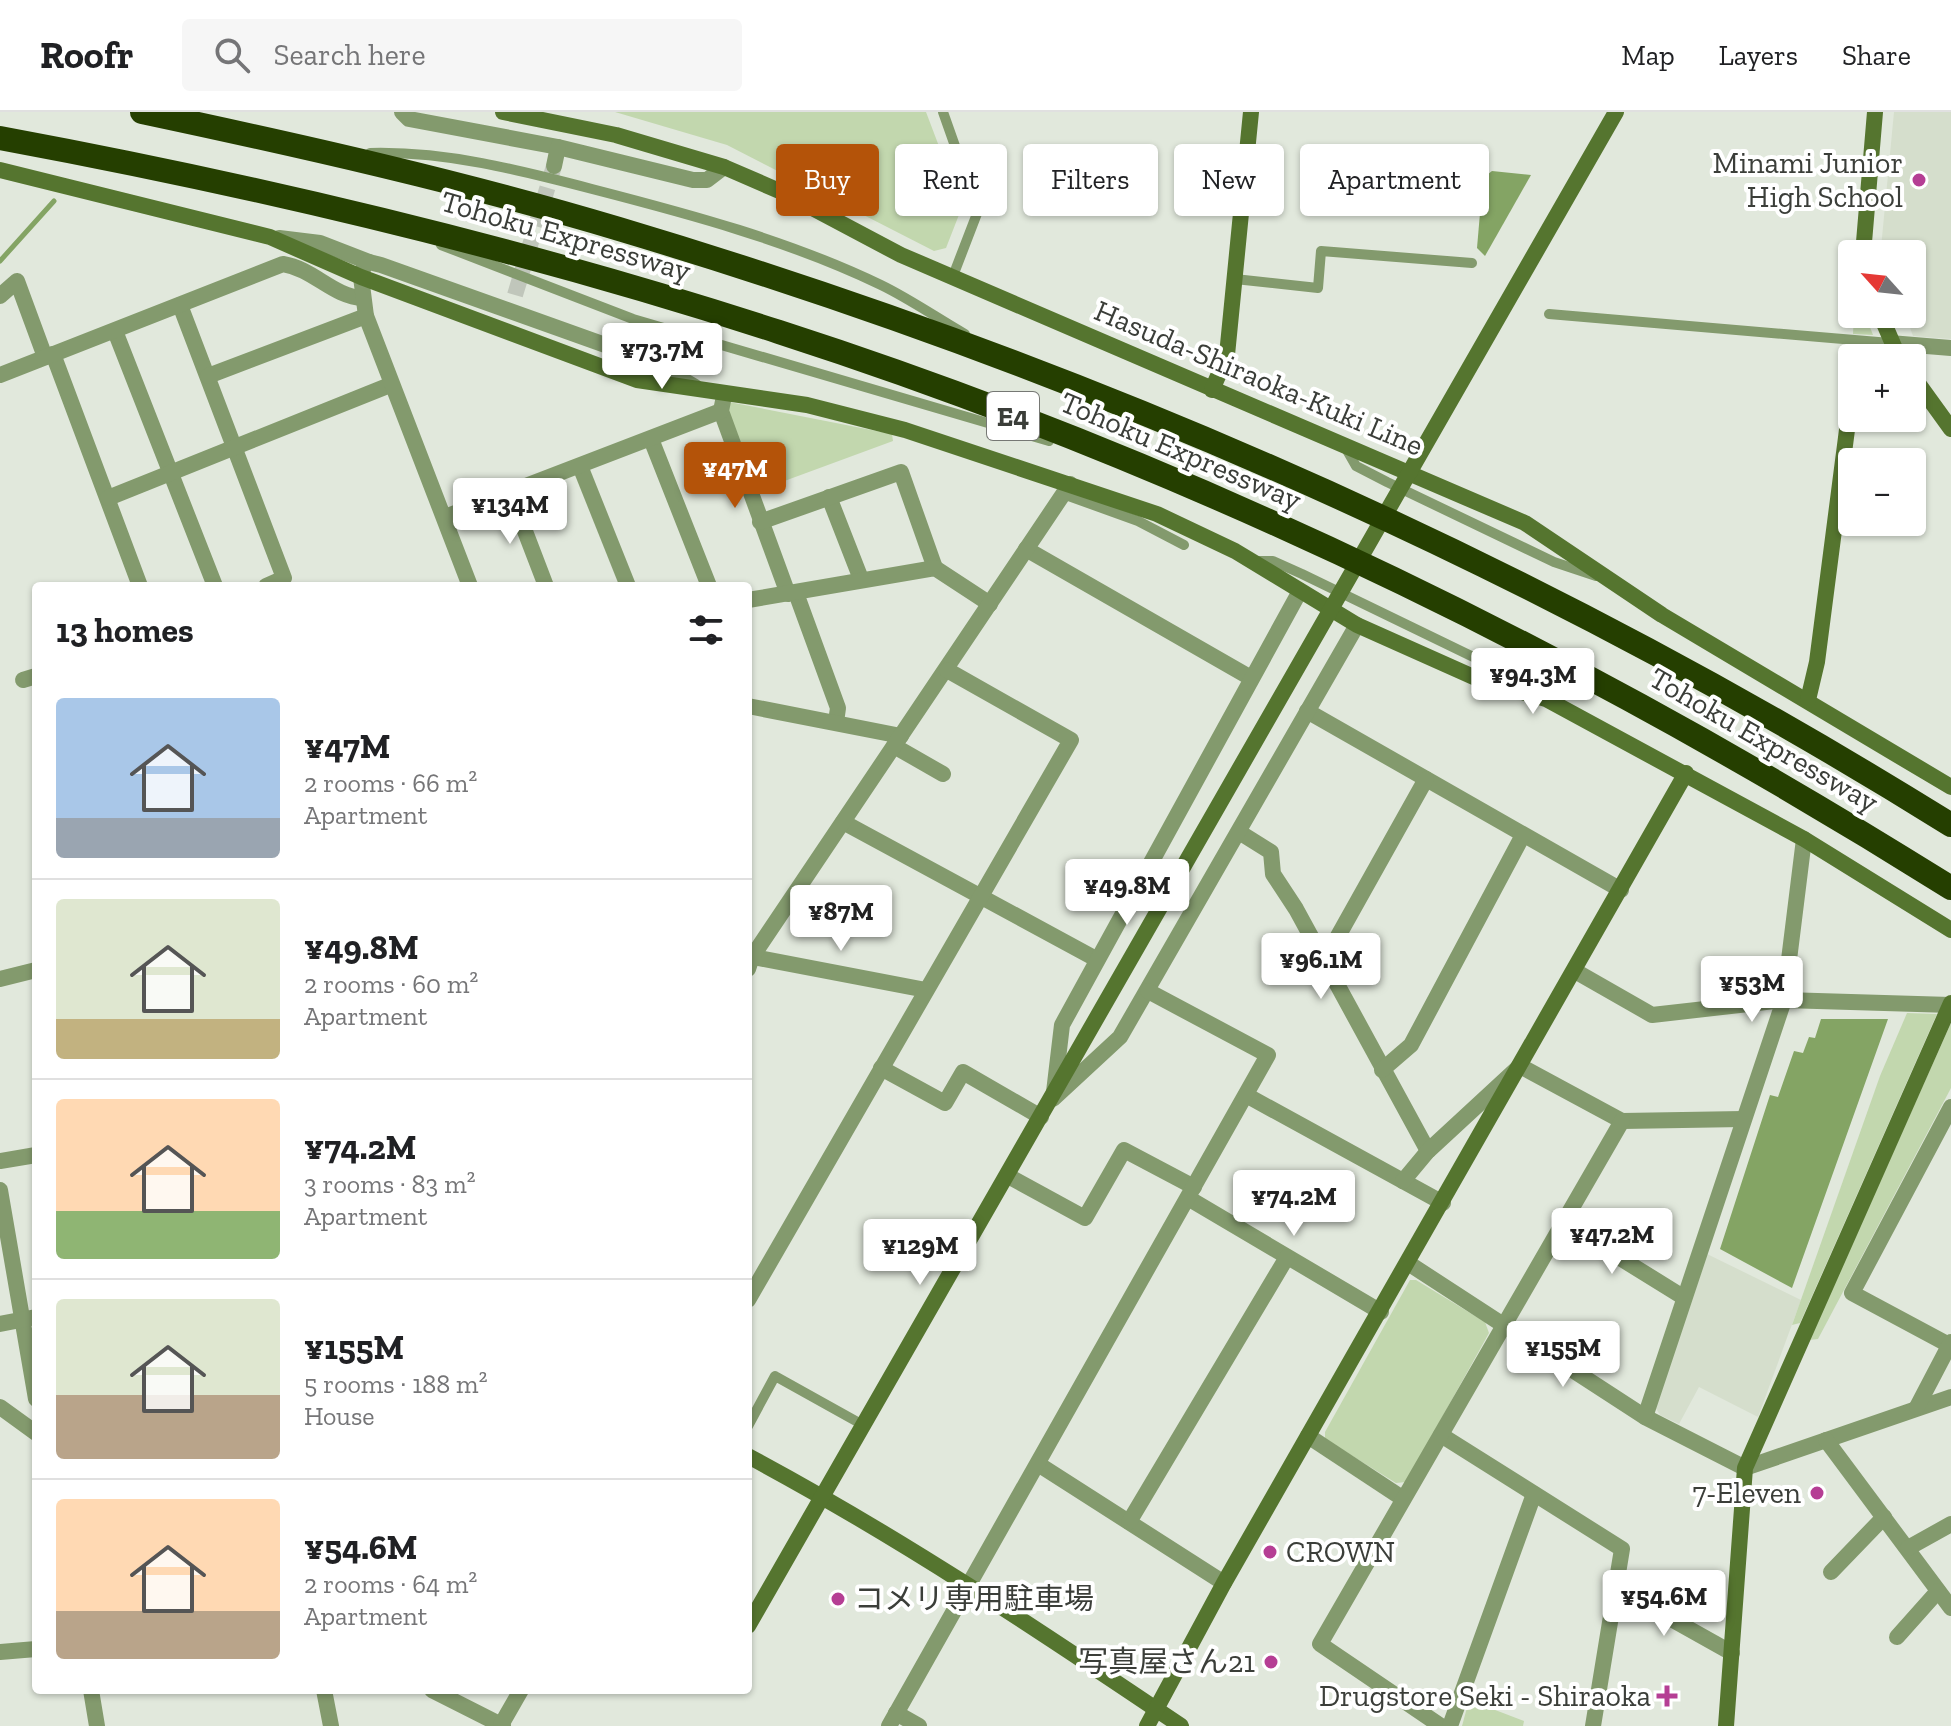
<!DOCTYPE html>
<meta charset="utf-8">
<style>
:root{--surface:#fff;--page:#f6f6f6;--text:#202124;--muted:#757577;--line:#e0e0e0;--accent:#b45309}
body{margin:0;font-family:"Zilla Slab","Noto Sans JP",serif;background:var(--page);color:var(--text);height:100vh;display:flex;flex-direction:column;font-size:30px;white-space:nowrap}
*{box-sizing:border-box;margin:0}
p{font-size:26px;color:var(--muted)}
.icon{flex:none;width:44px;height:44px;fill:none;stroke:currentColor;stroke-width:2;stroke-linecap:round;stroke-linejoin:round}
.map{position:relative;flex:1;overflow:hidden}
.panel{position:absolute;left:32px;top:470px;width:720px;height:1112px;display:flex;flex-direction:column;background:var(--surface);border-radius:8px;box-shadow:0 2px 6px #0004}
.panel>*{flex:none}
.banner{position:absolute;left:776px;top:32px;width:760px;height:72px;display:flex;gap:16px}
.needle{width:52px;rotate:297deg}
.fabs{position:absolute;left:1838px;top:128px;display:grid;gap:16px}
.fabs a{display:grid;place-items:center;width:88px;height:88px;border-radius:8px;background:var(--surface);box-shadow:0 2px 6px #0004;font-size:40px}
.price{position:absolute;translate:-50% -68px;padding:0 18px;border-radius:8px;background:#fff;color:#222;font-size:26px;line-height:52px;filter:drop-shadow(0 2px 4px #0008)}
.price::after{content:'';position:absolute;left:50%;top:48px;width:24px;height:18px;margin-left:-12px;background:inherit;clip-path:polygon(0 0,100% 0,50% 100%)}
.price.on{background:var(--accent);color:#fff}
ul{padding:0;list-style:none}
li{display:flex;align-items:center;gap:24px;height:200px;padding:0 24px}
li+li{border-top:2px solid var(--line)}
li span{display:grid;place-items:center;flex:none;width:224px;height:160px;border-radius:8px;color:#555}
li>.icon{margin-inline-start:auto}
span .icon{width:96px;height:96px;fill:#fffc;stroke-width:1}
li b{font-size:34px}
h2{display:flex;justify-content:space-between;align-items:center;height:96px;padding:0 24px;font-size:34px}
.tag{padding:0 28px;border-radius:8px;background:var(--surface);box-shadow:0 2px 6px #0004;font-size:28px;line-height:72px}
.tag.on{background:var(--accent);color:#fff}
header{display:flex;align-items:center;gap:48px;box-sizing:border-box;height:112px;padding:0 40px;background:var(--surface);border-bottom:2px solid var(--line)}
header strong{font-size:38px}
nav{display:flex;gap:44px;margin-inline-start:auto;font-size:28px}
.search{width:560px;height:72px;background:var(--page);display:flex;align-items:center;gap:20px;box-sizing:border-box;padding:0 28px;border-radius:8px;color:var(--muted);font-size:30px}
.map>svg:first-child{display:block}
.built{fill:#d5decc}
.green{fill:#c2d7ae}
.water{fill:#84a464}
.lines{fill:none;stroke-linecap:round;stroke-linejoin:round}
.stream{stroke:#84a464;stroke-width:5}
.street-tunnel{stroke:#c0c6bb;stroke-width:16;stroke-dasharray:16 8;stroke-linecap:butt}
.lane{stroke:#839a6d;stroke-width:10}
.street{stroke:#839a6d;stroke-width:16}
.secondary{stroke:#55752f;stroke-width:16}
.highway{stroke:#253f00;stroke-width:24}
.poi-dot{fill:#b53e94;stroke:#fff;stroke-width:3}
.labels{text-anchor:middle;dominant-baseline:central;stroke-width:8;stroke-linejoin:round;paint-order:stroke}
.shield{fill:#fff;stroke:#767874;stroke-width:2}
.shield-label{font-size:28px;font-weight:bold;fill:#3b3e39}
.poi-label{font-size:30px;fill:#3b3e39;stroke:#fff;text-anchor:end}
.street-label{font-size:30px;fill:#3b3e39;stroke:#fff}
</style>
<header>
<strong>Roofr</strong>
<div class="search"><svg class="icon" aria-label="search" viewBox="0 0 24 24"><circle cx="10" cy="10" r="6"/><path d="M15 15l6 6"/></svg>Search here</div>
<nav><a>Map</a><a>Layers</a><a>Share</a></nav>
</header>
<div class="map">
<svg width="1951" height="1614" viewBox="0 0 1951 1614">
<rect width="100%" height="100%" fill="#e1e8dc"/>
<g class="built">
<path d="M1894,0H1951V227L1913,224L1905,202H1912V142H1883L1881,136Z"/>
<path d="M1707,1142L1801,1188L1758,1305L1699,1275L1679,1312L1660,1303L1655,1295Z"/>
</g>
<g class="green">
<path d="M615,0H926L962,95L946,136L934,139L727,33Z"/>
<path d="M1854,202H1865L1873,223L1853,222Z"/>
<path d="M729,290L892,322L893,329L757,379L726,297Z"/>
<path d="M1907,901L1937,902L1800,1211L1792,1213L1880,964Z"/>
<path d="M1951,911V976L1818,1227L1809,1228Z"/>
<path d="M1410,1168H1416L1485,1210L1489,1221L1406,1370L1396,1371L1325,1327V1320Z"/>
<path d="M1469,1588L1524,1609L1523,1614H1462Z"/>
</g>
<g class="water">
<path d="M1492,59L1531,63L1485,144L1477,136L1483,66Z"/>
<path d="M1821,907H1888L1792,1176L1720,1137L1770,983L1778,985L1794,939L1803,941L1809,925L1815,926Z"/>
</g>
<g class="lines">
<path class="stream" d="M0,149L54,89"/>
<path class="street-tunnel" d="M515,183L554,54"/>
<g class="lane">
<path d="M943,0L978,99L953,164"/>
<path d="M370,41C446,39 519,58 592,77C689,102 790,129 881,173C910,187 937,206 965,222"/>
<path d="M441,133L633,207L1049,329"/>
<path d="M1235,167L1318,176L1321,139L1472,151"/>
<path d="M1549,202L1890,231"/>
<path d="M1344,333L1356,354L1387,370L1554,450L1596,464"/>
<path d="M1063,382L1138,409L1184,433"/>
<path d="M1254,449H1273L1302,462L1496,556L1531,578"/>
<path d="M748,1314L775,1264L863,1313"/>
</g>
<g class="street">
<path d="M402,0L409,7L558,35L693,68H707L724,55"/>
<path d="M554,54L558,35"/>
<path d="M279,126L320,131L369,150"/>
<path d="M0,184L17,169L45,245"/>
<path d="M180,193L284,466L266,474"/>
<path d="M115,219L215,474"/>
<path d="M1890,231L1951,236"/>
<path d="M53,242L140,474"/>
<path d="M0,263L283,152C314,157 333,185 363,186"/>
<path d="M208,264L366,204"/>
<path d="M723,289L721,299L788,482"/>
<path d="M651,327L709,474"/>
<path d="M580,354L628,474"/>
<path d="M510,380L546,474"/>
<path d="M829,385L861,467"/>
<path d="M108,386L390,273"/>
<path d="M445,405L721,299"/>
<path d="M760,410L901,360L935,456"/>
<path d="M1026,437L1251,566"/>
<path d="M470,474L366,204L361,165L364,154L369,150L381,153L650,249L695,275"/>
<path d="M796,481L838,596L836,610"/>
<path d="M748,488L935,456L990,492"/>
<path d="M23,568L36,564"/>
<path d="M748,594L901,624"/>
<path d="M1307,599L1621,778"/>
<path d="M894,634L943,662"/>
<path d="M843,710L1096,847"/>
<path d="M1239,720L1271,740L1273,762L1296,797L1428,1039"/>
<path d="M748,844L926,878"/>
<path d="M1323,851L1426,667"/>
<path d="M748,857L752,845L1070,372"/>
<path d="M1575,859L1652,903L1784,888L1951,893"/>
<path d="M0,867L36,858"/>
<path d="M881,956L945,991L963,960L1041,1005"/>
<path d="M1382,958L1411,933L1523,723"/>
<path d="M1054,980L1062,913L1300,479"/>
<path d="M1246,983L1443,1091"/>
<path d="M1053,987L1120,925L1357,513"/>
<path d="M0,1049L36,1043"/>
<path d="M1008,1064L1085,1106L1124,1038L1194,1075"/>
<path d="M1403,1069L1428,1039L1520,954L1622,1009L1743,1007"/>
<path d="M0,1078L36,1287"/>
<path d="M1188,1086L1381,1200"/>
<path d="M1562,1110L1683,1185"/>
<path d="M1408,1151L1645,1305L1745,1356L1951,1285"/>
<path d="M748,1188L1071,628L947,558"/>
<path d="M0,1212L36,1205"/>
<path d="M1949,1233L1852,1181L1951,995"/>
<path d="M0,1295L36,1321"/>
<path d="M1917,1295L1951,1230"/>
<path d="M1645,1305L1784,888L1804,727"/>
<path d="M1441,1323L1622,1437L1593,1614"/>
<path d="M1308,1324L1402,1386"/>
<path d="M1826,1328L1951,1496"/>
<path d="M1038,1352L1224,1471"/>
<path d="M1129,1410L1287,1145"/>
<path d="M1908,1436L1951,1412"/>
<path d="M1831,1460L1884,1405"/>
<path d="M1616,1476L1732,1541"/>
<path d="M1897,1525L1938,1479"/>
<path d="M0,1540L36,1537"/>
<path d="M91,1578L97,1614"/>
<path d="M324,1578L331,1614"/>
<path d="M432,1578L503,1614"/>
<path d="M896,1601L919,1614"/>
<path d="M501,1613L521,1578"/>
<path d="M889,1614L1268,943L1148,879"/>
<path d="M1441,1614L1320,1532L1622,1009"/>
<path d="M1450,1614L1534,1382"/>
</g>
<g class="secondary">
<path d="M503,0L616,23L724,55L784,81L901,143L1525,411L1662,503L1951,675"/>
<path d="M0,58L270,125L361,165L637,268L807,293L905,318L1157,402L1235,439L1357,513L1478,567L1546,587L1804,727L1951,818"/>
<path d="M1863,142L1875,0"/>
<path d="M1880,202L1899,246"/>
<path d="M1912,263L1951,317"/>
<path d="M1212,278L1227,243L1251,0"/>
<path d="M1808,588L1817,550L1852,279"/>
<path d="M748,1344C898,1424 1040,1519 1181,1614"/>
<path d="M748,1514L1616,0"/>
<path d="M1147,1614L1224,1471L1686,661"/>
<path d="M1726,1614L1745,1356L1951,891"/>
</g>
<g class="highway">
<path d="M142,0C302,34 462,70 619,117C1088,257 1536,454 1951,713"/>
<path d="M0,26C264,75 524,137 779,220C1191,353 1585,546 1951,776"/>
</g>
</g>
<g class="poi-dot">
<circle cx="1919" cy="68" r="8"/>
<circle cx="1817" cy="1381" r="8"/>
<circle cx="1270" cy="1440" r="8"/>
<circle cx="838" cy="1487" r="8"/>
<circle cx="1271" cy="1550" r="8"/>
<path d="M1663 1572h8v8h8v8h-8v8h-8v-8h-8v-8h8z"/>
</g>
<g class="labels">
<rect class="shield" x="987" y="280" width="52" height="48" rx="6"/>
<g class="shield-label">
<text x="1013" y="304">E4</text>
</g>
<g class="poi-label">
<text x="1903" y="51">Minami Junior<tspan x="1903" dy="34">High School</tspan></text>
<text x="1801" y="1381">7-Eleven</text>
<text x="1286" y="1440" text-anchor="start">CROWN</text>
<text x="854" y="1487" text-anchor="start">コメリ専用駐車場</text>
<text x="1255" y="1550">写真屋さん21</text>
<text x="1651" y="1584">Drugstore Seki - Shiraoka</text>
</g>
<g class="street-label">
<text transform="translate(566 124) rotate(16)">Tohoku Expressway</text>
<text transform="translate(1259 266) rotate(23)">Hasuda-Shiraoka-Kuki Line</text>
<text transform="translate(1181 339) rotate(23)">Tohoku Expressway</text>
<text transform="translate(1764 628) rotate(30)">Tohoku Expressway</text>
</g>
</g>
</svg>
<div class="fabs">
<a><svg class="needle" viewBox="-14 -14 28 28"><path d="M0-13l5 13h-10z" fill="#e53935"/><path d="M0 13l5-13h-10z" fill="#757577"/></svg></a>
<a>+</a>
<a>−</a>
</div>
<b class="price" style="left:662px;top:279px">¥73.7M</b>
<b class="price on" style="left:735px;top:398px">¥47M</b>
<b class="price" style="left:510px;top:434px">¥134M</b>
<b class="price" style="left:1533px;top:604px">¥94.3M</b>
<b class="price" style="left:1127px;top:815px">¥49.8M</b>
<b class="price" style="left:841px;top:841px">¥87M</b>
<b class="price" style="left:1321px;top:889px">¥96.1M</b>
<b class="price" style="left:1752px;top:912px">¥53M</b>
<b class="price" style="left:1294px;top:1126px">¥74.2M</b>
<b class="price" style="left:1612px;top:1164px">¥47.2M</b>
<b class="price" style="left:920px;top:1175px">¥129M</b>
<b class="price" style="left:1563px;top:1277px">¥155M</b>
<b class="price" style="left:1664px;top:1526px">¥54.6M</b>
<div class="banner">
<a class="tag on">Buy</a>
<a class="tag">Rent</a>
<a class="tag">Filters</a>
<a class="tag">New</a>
<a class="tag">Apartment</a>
</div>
<section class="panel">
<h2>13 homes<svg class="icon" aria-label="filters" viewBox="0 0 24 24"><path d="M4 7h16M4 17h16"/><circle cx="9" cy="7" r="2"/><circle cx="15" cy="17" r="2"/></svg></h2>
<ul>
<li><span style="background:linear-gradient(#a9c7e8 75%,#9aa5b1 0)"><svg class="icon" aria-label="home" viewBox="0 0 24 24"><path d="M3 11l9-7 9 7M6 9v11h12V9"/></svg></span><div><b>¥47M</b><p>2 rooms · 66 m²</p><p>Apartment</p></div></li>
<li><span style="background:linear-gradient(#dfe7d0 75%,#c2b280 0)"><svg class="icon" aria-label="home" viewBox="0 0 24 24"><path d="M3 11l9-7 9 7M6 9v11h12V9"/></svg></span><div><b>¥49.8M</b><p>2 rooms · 60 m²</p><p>Apartment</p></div></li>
<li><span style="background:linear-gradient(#ffd9b3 70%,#8fb573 0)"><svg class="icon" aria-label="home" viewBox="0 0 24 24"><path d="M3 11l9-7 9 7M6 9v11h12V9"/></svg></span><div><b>¥74.2M</b><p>3 rooms · 83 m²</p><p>Apartment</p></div></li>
<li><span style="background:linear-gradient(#dfe7d0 60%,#b9a48a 0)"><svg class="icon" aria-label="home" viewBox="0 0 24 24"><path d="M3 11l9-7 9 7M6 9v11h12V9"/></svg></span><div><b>¥155M</b><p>5 rooms · 188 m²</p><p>House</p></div></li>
<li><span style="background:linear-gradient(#ffd9b3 70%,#b9a48a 0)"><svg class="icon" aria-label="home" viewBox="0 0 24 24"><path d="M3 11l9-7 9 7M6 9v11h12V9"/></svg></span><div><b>¥54.6M</b><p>2 rooms · 64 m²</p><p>Apartment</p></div></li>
</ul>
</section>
</div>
